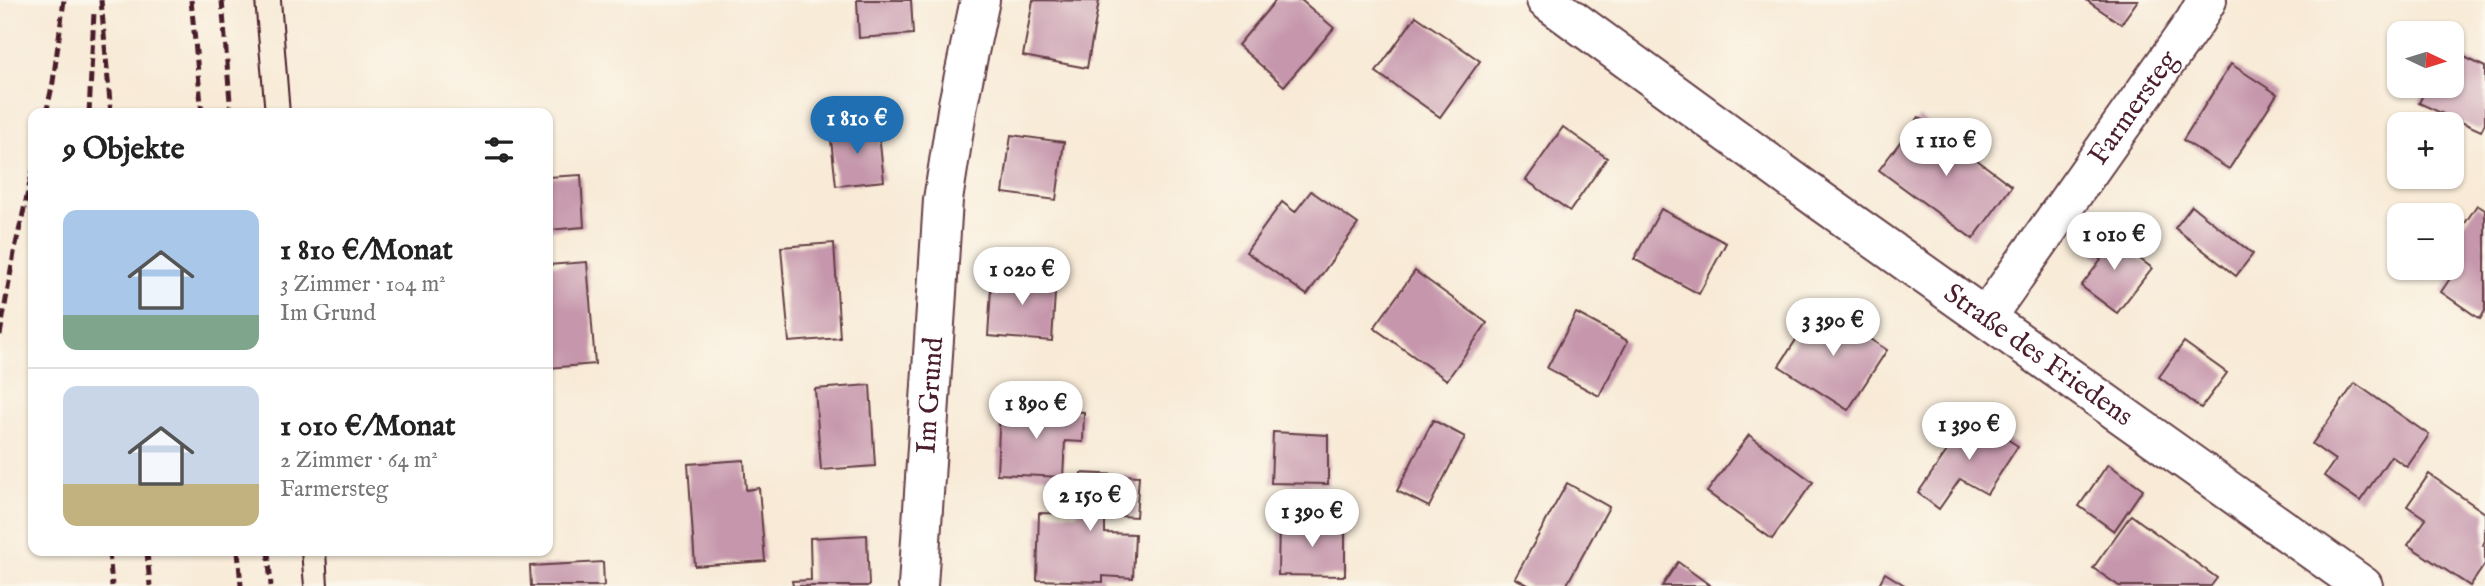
<!DOCTYPE html>
<html lang="de">
<meta charset="utf-8">
<style>
:root{--surface:#fff;--page:#f2f2f2;--text:#222;--muted:#767676;--line:#e0e0e0;--accent:#1f6fb2}
body{margin:0;font-family:"IM FELL English",serif;background:var(--page);color:var(--text);height:100vh;display:flex;flex-direction:column;font-size:26px;white-space:nowrap}
*{box-sizing:border-box;margin:0}
p{font-size:23px;color:var(--muted)}
.icon{flex:none;width:38px;height:38px;fill:none;stroke:currentColor;stroke-width:2;stroke-linecap:round;stroke-linejoin:round}
.map{position:relative;flex:1;overflow:hidden}
.drawer{position:absolute;left:28px;top:108px;width:525px;height:448px;display:flex;flex-direction:column;background:var(--surface);border-radius:14px;box-shadow:0 2px 5px #0004}
.drawer>*{flex:none}
.needle{width:46px;rotate:94deg}
.tools{position:absolute;left:2387px;top:21px;display:grid;gap:14px}
.tools a{display:grid;place-items:center;width:77px;height:77px;border-radius:14px;background:var(--surface);box-shadow:0 2px 5px #0004;font-size:35px}
.price{position:absolute;translate:-50% -60px;padding:0 16px;border-radius:24px;background:#fff;color:#222;font-size:23px;line-height:46px;filter:drop-shadow(0 2px 4px #0008)}
.price::after{content:'';position:absolute;left:50%;top:42px;width:21px;height:16px;margin-left:-10px;background:inherit;clip-path:polygon(0 0,100% 0,50% 100%)}
.price.on{background:var(--accent);color:#fff}
ul{padding:0;list-style:none}
li{display:flex;align-items:center;gap:21px;height:175px;padding:0 35px}
li+li{border-top:2px solid var(--line)}
li span{display:grid;place-items:center;flex:none;width:196px;height:140px;border-radius:14px;color:#555}
li>.icon{margin-inline-start:auto}
span .icon{width:84px;height:84px;fill:#fffc;stroke-width:1}
li b{font-size:30px}
h2{display:flex;justify-content:space-between;align-items:center;height:84px;padding:0 35px;font-size:30px}
.map>svg:first-child{display:block}
.building{fill:#c697ac}
.lines{fill:none;stroke-linecap:round;stroke-linejoin:round}
.minor-casing{stroke:#643d45;stroke-width:42}
.minor{stroke:#fff;stroke-width:38}
.tram{stroke:#4a1f2b;stroke-width:2}
.rail{stroke:#4a1f2b;stroke-width:5;stroke-dasharray:10 5;stroke-linecap:butt}
.labels{text-anchor:middle;dominant-baseline:central;stroke-width:5;stroke-linejoin:round;paint-order:stroke}
.street-label{font-size:28px;fill:#4a1f2b;stroke:#fbf7ec}
</style>
<div class="map">
<svg width="2485" height="586" viewBox="0 0 2485 586">
<rect width="100%" height="100%" fill="#fbf7ec"/>
<filter id="ink" filterUnits="userSpaceOnUse"><feTurbulence type="fractalNoise" baseFrequency=".0143" numOctaves="2"/><feDisplacementMap in="SourceGraphic" scale="14" xChannelSelector="R" yChannelSelector="G"/><feConvolveMatrix kernelMatrix="1 2 1 2 8 2 1 2 1" color-interpolation-filters="sRGB"/></filter>
<filter id="wash" filterUnits="userSpaceOnUse"><feTurbulence type="fractalNoise" baseFrequency=".00686" numOctaves="4" result="noise"/><feDisplacementMap in="SourceGraphic" scale="28" xChannelSelector="R" yChannelSelector="G"/><feGaussianBlur stdDeviation="1.57" result="paint"/><feColorMatrix in="noise" values="0 0 0 0 0 0 0 0 0 0 0 0 0 0 0 0 0 1.4 0 .05"/><feComposite in="paint" operator="in"/></filter>
<g filter="url(#wash)">
<rect width="100%" height="100%" fill="#f8ead6"/>
<g id="blocks">
<g class="building">
<path d="M857,0H911L913,34L859,38Z"/>
<path d="M1033,0L1099,1L1087,68L1023,56Z"/>
<path d="M1276,0H1301L1334,28L1284,86L1238,45Z"/>
<path d="M2086,0H2138L2121,24Z"/>
<path d="M1416,16L1480,61L1440,117L1376,72Z"/>
<path d="M2452,51L2485,67V123L2481,131L2419,103L2427,86H2452Z"/>
<path d="M2231,64L2277,94L2229,169L2183,140Z"/>
<path d="M1919,117L2012,186L1973,239L1879,170Z"/>
<path d="M878,125L884,181L836,186L830,130Z"/>
<path d="M1563,127L1607,158L1570,211L1526,180Z"/>
<path d="M1011,135L1064,142L1056,200L1003,193Z"/>
<path d="M581,175L584,227L548,230V177Z"/>
<path d="M1311,191L1358,224L1307,295L1246,252L1282,202L1295,212Z"/>
<path d="M2477,205L2485,210V311L2480,319L2441,292L2451,277L2438,268H2452V243Z"/>
<path d="M2192,206L2253,254L2236,276L2175,228Z"/>
<path d="M1661,209L1726,243L1699,294L1634,259Z"/>
<path d="M2100,229L2152,268L2117,313L2081,286L2101,260L2086,247Z"/>
<path d="M834,243L840,338L789,342L781,247Z"/>
<path d="M587,262L595,364L548,368V265Z"/>
<path d="M1415,271L1487,323L1447,380L1374,328Z"/>
<path d="M992,273L1056,277L1052,341L988,336Z"/>
<path d="M1818,306L1887,350L1848,410L1779,366Z"/>
<path d="M1576,313L1628,341L1599,396L1547,368Z"/>
<path d="M2184,342L2227,373L2201,408L2159,377Z"/>
<path d="M2355,383L2429,435L2407,467L2391,456L2360,501L2324,476L2335,460L2312,444Z"/>
<path d="M870,385L875,466L821,470L815,389Z"/>
<path d="M1000,408L1084,412L1083,442L1065,441L1063,477L997,474Z"/>
<path d="M1971,416L2018,446L1987,494L1960,479L1939,509L1918,493Z"/>
<path d="M1433,420L1465,437L1429,507L1397,491Z"/>
<path d="M1273,432L1328,435V484L1271,483Z"/>
<path d="M1749,435L1813,482L1772,539L1707,492Z"/>
<path d="M744,460L746,490L759,488L765,561L695,566L688,464Z"/>
<path d="M2108,464L2143,489L2114,531L2079,506Z"/>
<path d="M1081,473L1139,476L1136,517L1105,515V533L1135,534L1133,578L1103,576V582L1037,580L1039,513L1078,514Z"/>
<path d="M2429,474L2485,513V541L2483,545L2485,546V564L2470,586L2408,545L2426,519L2407,506Z"/>
<path d="M1567,483L1609,507L1566,586H1530L1515,578Z"/>
<path d="M2131,515L2217,578L2211,586H2119L2093,568Z"/>
<path d="M1279,521L1345,523V576L1278,575Z"/>
<path d="M867,535L869,586H793L792,581L811,580L810,538Z"/>
<path d="M603,562L604,586H531L530,566Z"/>
<path d="M1678,562L1711,586H1662Z"/>
<path d="M1885,573L1906,586H1878Z"/>
</g>
</g>
</g>
<g filter="url(#ink)">
<use href="#blocks" fill-opacity="0" stroke="#643d45" stroke-width="2"/>
<g class="lines">
<defs>
<g id="minor">
<path id="s1" d="M1546,0L1821,201L2363,586"/>
<path id="s2" d="M1986,317L2195,21L2207,0"/>
<path id="s3" d="M918,586L943,200L958,104L980,0"/>
</g>
</defs>
<use href="#minor" class="minor-casing"/>
<use href="#minor" class="minor"/>
<g class="tram">
<path d="M255,0L265,114"/>
<path d="M281,0L290,114"/>
<path d="M301,551L304,586"/>
<path d="M326,551L328,586"/>
</g>
<g class="rail">
<path d="M101,0L111,114"/>
<path d="M191,0L202,114"/>
<path d="M222,0L231,114"/>
<path d="M46,114L53,82L64,0"/>
<path d="M89,114L94,12"/>
<path d="M0,335L14,253L33,170"/>
<path d="M109,551L112,586"/>
<path d="M147,551L150,586"/>
<path d="M238,551L241,586"/>
<path d="M268,551L271,586"/>
</g>
</g>
</g>
<g class="labels">
<g class="street-label">
<text stroke="none"><textPath href="#s2" startOffset="256">Farmersteg</textPath></text>
<text stroke="none"><textPath href="#s1" startOffset="607">Straße des Friedens</textPath></text>
<text stroke="none"><textPath href="#s3" startOffset="191">Im Grund</textPath></text>
</g>
</g>
</svg>
<div class="tools">
<a><svg class="needle" viewBox="-14 -14 28 28"><path d="M0-13l5 13h-10z" fill="#e53935"/><path d="M0 13l5-13h-10z" fill="#767676"/></svg></a>
<a>+</a>
<a>−</a>
</div>
<b class="price on" style="left:857px;top:156px">1 810 €</b>
<b class="price" style="left:1946px;top:178px">1 110 €</b>
<b class="price" style="left:2114px;top:272px">1 010 €</b>
<b class="price" style="left:1022px;top:307px">1 020 €</b>
<b class="price" style="left:1833px;top:358px">3 390 €</b>
<b class="price" style="left:1036px;top:441px">1 890 €</b>
<b class="price" style="left:1969px;top:462px">1 390 €</b>
<b class="price" style="left:1090px;top:533px">2 150 €</b>
<b class="price" style="left:1312px;top:549px">1 390 €</b>
<section class="drawer">
<h2>9 Objekte<svg class="icon" aria-label="filters" viewBox="0 0 24 24"><path d="M4 7h16M4 17h16"/><circle cx="9" cy="7" r="2"/><circle cx="15" cy="17" r="2"/></svg></h2>
<ul>
<li><span style="background:linear-gradient(#a9c7e8 75%,#7fa58c 0)"><svg class="icon" aria-label="home" viewBox="0 0 24 24"><path d="M3 11l9-7 9 7M6 9v11h12V9"/></svg></span><div><b>1 810 €/Monat</b><p>3 Zimmer · 104 m²</p><p>Im Grund</p></div></li>
<li><span style="background:linear-gradient(#c9d6e8 70%,#c2b280 0)"><svg class="icon" aria-label="home" viewBox="0 0 24 24"><path d="M3 11l9-7 9 7M6 9v11h12V9"/></svg></span><div><b>1 010 €/Monat</b><p>2 Zimmer · 64 m²</p><p>Farmersteg</p></div></li>
</ul>
</section>
</div>
